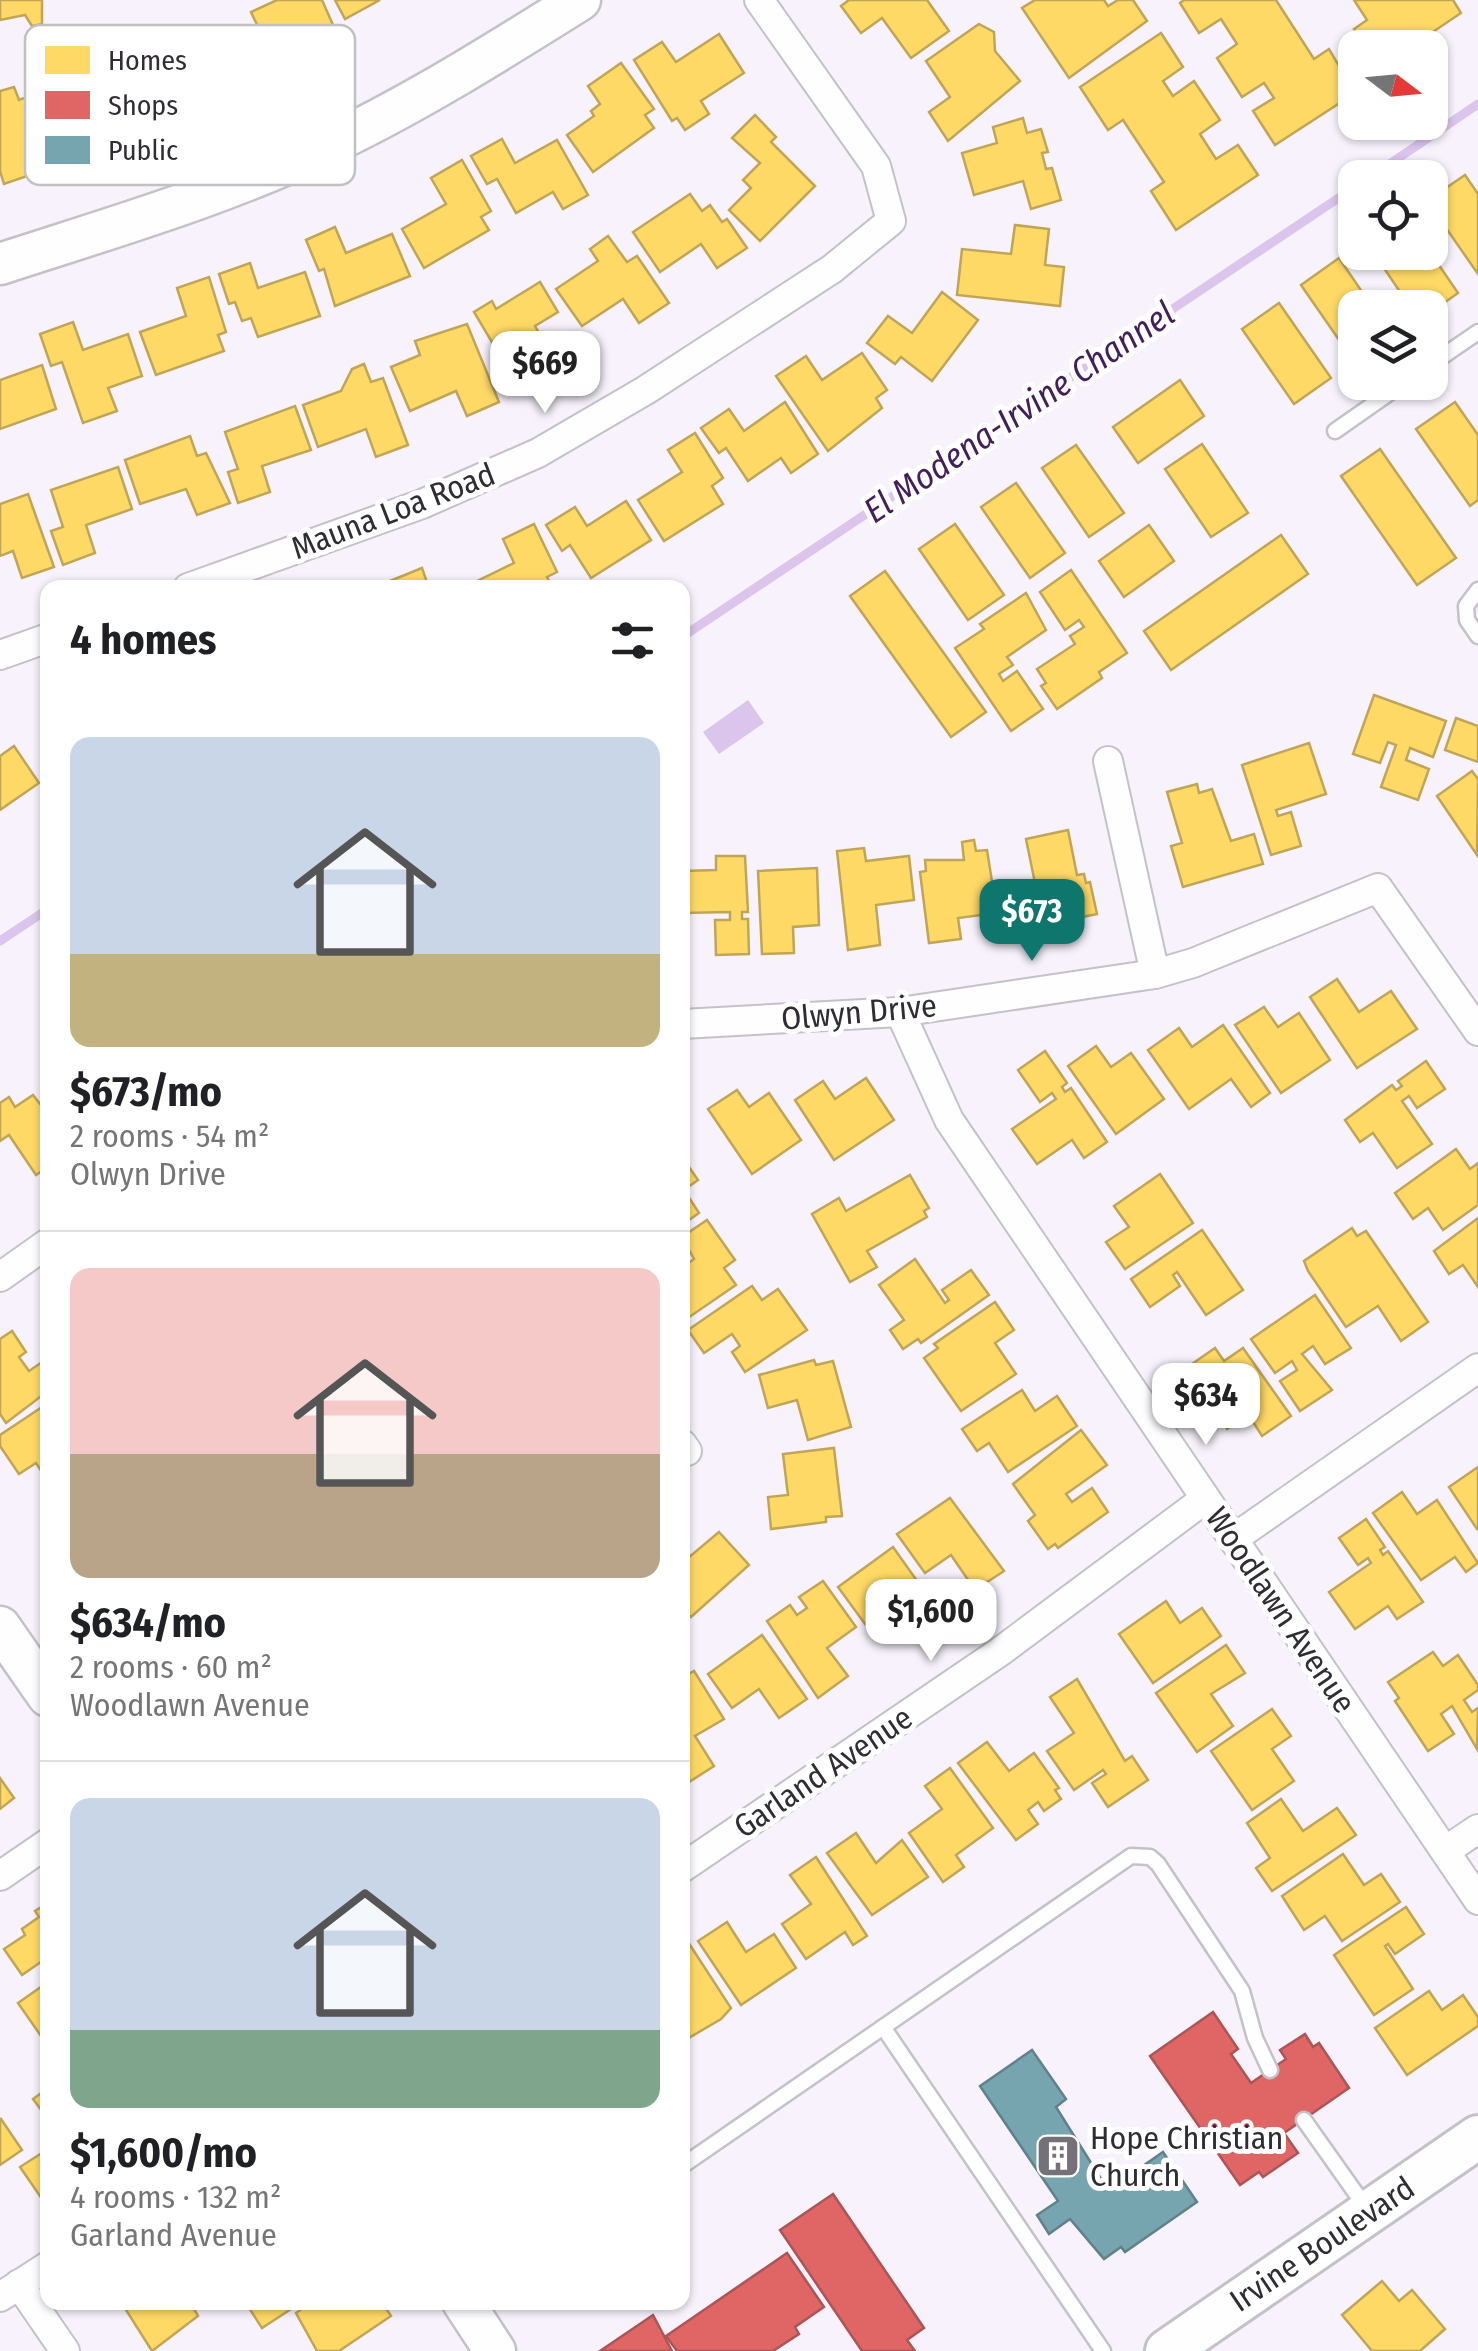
<!DOCTYPE html>
<meta charset="utf-8">
<style>
:root{--surface:#fff;--page:#f6f6f6;--text:#202124;--muted:#757577;--line:#e0e0e0;--accent:#0f766e}
body{margin:0;font-family:"Fira Sans Condensed",sans-serif;background:var(--page);color:var(--text);height:100vh;display:flex;flex-direction:column;font-size:38px;white-space:nowrap}
*{box-sizing:border-box;margin:0}
p{font-size:32px;color:var(--muted)}
.icon{flex:none;width:55px;height:55px;fill:none;stroke:currentColor;stroke-width:2;stroke-linecap:round;stroke-linejoin:round}
.map{position:relative;flex:1;overflow:hidden}
.side{position:absolute;left:40px;top:580px;width:650px;height:1730px;display:flex;flex-direction:column;background:var(--surface);border-radius:20px;box-shadow:0 2px 8px #0004}
.side>*{flex:none}
.needle{width:65px;rotate:106deg}
.buttons{position:absolute;left:1338px;top:30px;display:grid;gap:20px}
.buttons a{display:grid;place-items:center;width:110px;height:110px;border-radius:20px;background:var(--surface);box-shadow:0 2px 8px #0004;font-size:50px}
.price{position:absolute;translate:-50% -85px;padding:0 22px;border-radius:20px;background:#fff;color:#222;font-size:32px;line-height:65px;filter:drop-shadow(0 2px 5px #0008)}
.price::after{content:'';position:absolute;left:50%;top:60px;width:30px;height:22px;margin-left:-15px;background:inherit;clip-path:polygon(0 0,100% 0,50% 100%)}
.price.current{background:var(--accent);color:#fff}
ul{padding:0;list-style:none}
li{display:grid;align-content:center;gap:20px;height:530px;padding:0 30px}
li+li{border-top:2px solid var(--line)}
li span{display:grid;place-items:center;height:310px;border-radius:20px;color:#555}
li>.icon{margin-inline-start:auto}
span .icon{width:180px;height:180px;fill:#fffc;stroke-width:1}
li b{font-size:42px}
h2{display:flex;justify-content:space-between;align-items:center;height:120px;padding:0 30px;font-size:42px}
.map>svg:first-child{display:block}
.water{fill:#dcc5ed}
.homes{fill:#ffd966;stroke:#c1a557;stroke-width:2.5}
.shops{fill:#e06666;stroke:#ab5557;stroke-width:2.5}
.public{fill:#76a5af;stroke:#61818a;stroke-width:2.5}
.lines{fill:none;stroke-linecap:round;stroke-linejoin:round}
.stream{stroke:#dcc5ed;stroke-width:9}
.lane-casing{stroke:#c5c1c9;stroke-width:19}
.street-casing{stroke:#c5c1c9;stroke-width:32}
.secondary-casing{stroke:#c5c1c9;stroke-width:45}
.primary-casing{stroke:#c5c1c9;stroke-width:48}
.lane{stroke:#fefdff;stroke-width:14}
.street{stroke:#fefdff;stroke-width:28}
.secondary{stroke:#fefdff;stroke-width:40}
.primary{stroke:#fefdff;stroke-width:42}
.labels{text-anchor:middle;dominant-baseline:central;stroke-width:10;stroke-linejoin:round;paint-order:stroke}
.street-label{font-size:32px;fill:#302c33;stroke:#fff}
.poi-label{font-size:32px;fill:#302c33;stroke:#fff;text-anchor:start}
.water-label{font-size:35px;font-style:italic;fill:#441d5b;stroke:#fff}
.key{fill:#fff;stroke:#c1c0c2;stroke-width:2.5}
.key-label{font-size:28px;fill:#302c33}
</style>
<div class="map">
<svg width="1478" height="2351" viewBox="0 0 1478 2351">
<rect width="100%" height="100%" fill="#f7f2fc"/>
<path class="water" d="M748,700L764,723L719,754L703,732Z"/>
<g class="homes">
<path d="M0,0H42V24L32,26L25,15L0,20Z"/>
<path d="M277,0H322L333,25L289,46L300,72L268,87L253,54L258,53L250,35L260,31L251,12Z"/>
<path d="M335,0H380L345,19Z"/>
<path d="M849,0H927L949,31L911,58L882,18L861,33L841,6Z"/>
<path d="M1035,0H1104L1108,6L1118,0H1133L1147,21L1069,78L1022,8Z"/>
<path d="M1184,0H1276L1314,59L1329,49L1355,93L1275,145L1253,111L1274,98L1264,83L1242,97L1217,58L1237,44L1221,19L1199,33L1180,3Z"/>
<path d="M1354,0H1453L1461,13L1409,48H1366L1354,29L1367,20Z"/>
<path d="M979,24L994,32L995,51L1020,81L948,141L929,112L950,97L926,61Z"/>
<path d="M1161,33L1183,67L1163,81L1173,96L1194,81L1220,120L1200,134L1216,159L1238,145L1258,175L1176,230L1151,191L1164,182L1123,120L1108,130L1080,87Z"/>
<path d="M719,34L744,73L701,101L709,114L685,130L677,118L672,121L634,60L662,42L676,62Z"/>
<path d="M621,63L654,109L645,115L654,128L593,172L567,135L594,116L591,111L600,104L588,86Z"/>
<path d="M59,85L74,131L27,147L36,173L4,184L0,171V91L14,87L19,100Z"/>
<path d="M755,115L776,137L771,142L815,186L760,241L729,210L751,188L743,180L760,163L732,138Z"/>
<path d="M1023,118L1027,133L1041,129L1048,152L1042,153L1046,169L1052,168L1061,200L1031,209L1023,181L974,195L962,153L997,143L993,127Z"/>
<path d="M502,139L515,163L557,140L588,195L563,209L553,192L516,213L497,179L487,184L471,156Z"/>
<path d="M462,160L491,211L481,217L489,230L424,268L402,229L446,204L431,178Z"/>
<path d="M1465,175L1478,194V274L1430,205V199Z"/>
<path d="M690,194L702,211L710,205L722,222L727,219L747,248L717,268L701,244L660,272L633,232Z"/>
<path d="M1015,225L1049,229L1045,265L1064,267L1060,306L957,295L962,249L1011,254Z"/>
<path d="M335,227L346,253L392,234L410,276L335,306L324,269L319,271L306,240Z"/>
<path d="M608,236L627,262L637,256L669,303L639,323L623,299L582,326L556,289L598,261L590,249Z"/>
<path d="M1373,252H1430L1458,293L1430,313V308H1411Z"/>
<path d="M1339,258L1373,308H1355V363L1301,285Z"/>
<path d="M250,263L258,288L305,272L320,316L258,337L251,318L242,321L235,302L229,304L219,274Z"/>
<path d="M209,277L226,332L218,335L224,351L156,375L140,332L186,316L177,288Z"/>
<path d="M540,282L558,312L535,326L559,368L521,391L474,312L492,301L496,309Z"/>
<path d="M942,292L978,320L932,381L901,357L895,364L867,343L888,316L912,333Z"/>
<path d="M1279,303L1331,378L1294,404L1242,329Z"/>
<path d="M73,322L83,350L128,334L142,376L108,388L117,411L83,423L62,362L51,366L40,334Z"/>
<path d="M467,324L499,402L467,416L456,391L410,411L391,367L420,355L415,341Z"/>
<path d="M862,353L887,390L876,398L882,408L828,451L776,376L806,356L822,380Z"/>
<path d="M364,364L371,382L383,378L408,445L376,457L366,429L318,447L303,405L341,391L352,369Z"/>
<path d="M42,365L56,409L0,429V380Z"/>
<path d="M1180,380L1204,416L1138,463L1113,427Z"/>
<path d="M785,402L818,454L791,473L781,458L748,481L726,448L719,453L701,428L729,409L744,431Z"/>
<path d="M1455,402L1478,435V500L1470,506L1416,429Z"/>
<path d="M295,406L311,450L262,466L270,492L238,503L228,472L238,469L225,432Z"/>
<path d="M695,433L723,478L712,486L723,504L664,541L638,500L682,472L668,450Z"/>
<path d="M190,436L197,456L206,453L230,503L197,515L186,489L140,504L125,460Z"/>
<path d="M1202,444L1248,513L1211,537L1165,469Z"/>
<path d="M1076,445L1124,513L1089,537L1042,468Z"/>
<path d="M1380,449L1456,558L1417,585L1341,476Z"/>
<path d="M118,467L132,509L86,525L95,553L63,565L51,531L63,527L51,490Z"/>
<path d="M1016,483L1065,553L1030,578L981,507Z"/>
<path d="M28,494L54,567L22,578L13,551L0,556V504Z"/>
<path d="M626,501L651,540L591,578L570,545L562,551L546,525L575,507L587,526Z"/>
<path d="M534,524L557,572L547,577L553,588H473L471,584L514,563L503,539Z"/>
<path d="M955,524L1004,595L968,620L919,549Z"/>
<path d="M1149,525L1174,561L1124,597L1099,561Z"/>
<path d="M1281,535L1308,574L1171,670L1144,631Z"/>
<path d="M422,568L429,588H381L380,585Z"/>
<path d="M1071,570L1127,653L1099,672L1102,678L1057,709L1041,686L1046,683L1037,669L1075,644L1070,636L1084,627L1079,620L1065,630L1040,592Z"/>
<path d="M885,571L986,712L951,737L850,596Z"/>
<path d="M1026,593L1046,630L1007,657L1013,665L999,674L1003,681L1017,671L1043,709L1011,731L955,648L984,629L980,624Z"/>
<path d="M1374,695L1446,721L1433,757L1410,748L1406,760L1429,769L1418,800L1381,787L1396,745L1388,742L1380,763L1353,754Z"/>
<path d="M1456,718L1478,726V762L1445,750Z"/>
<path d="M1309,743L1326,794L1276,810L1278,816L1291,812L1301,846L1271,855L1242,765Z"/>
<path d="M14,746L39,783L0,810V756Z"/>
<path d="M1472,771L1478,779L1477,855L1437,796Z"/>
<path d="M1197,784L1199,793L1212,789L1231,841L1254,834L1263,864L1183,887L1171,846L1182,843L1167,792Z"/>
<path d="M1068,830L1077,875L1084,874L1086,883L1090,882L1097,914L1016,931L1010,898L1037,893L1026,839Z"/>
<path d="M974,840L976,851L987,850L997,913L958,918L961,939L929,943L920,872L926,871L925,860H964L962,842Z"/>
<path d="M864,848L866,861L909,856L914,900L876,905L880,945L848,950L837,851Z"/>
<path d="M716,856H745L748,912H742V919H748L749,954L716,955L715,920H730V912L682,913V871L716,870Z"/>
<path d="M817,868L819,925L793,927L794,953L762,954L758,871Z"/>
<path d="M1337,979L1359,1012L1391,991L1417,1029L1357,1068L1310,997Z"/>
<path d="M1264,1007L1278,1027L1299,1013L1330,1060L1281,1093L1235,1025Z"/>
<path d="M1223,1025L1270,1093L1251,1107L1231,1079L1189,1109L1148,1050L1179,1028L1192,1047Z"/>
<path d="M1096,1046L1111,1067L1131,1053L1164,1099L1116,1134L1068,1066Z"/>
<path d="M1045,1051L1067,1083L1062,1087L1065,1092L1071,1088L1107,1142L1084,1158L1072,1140L1037,1164L1012,1129L1056,1099L1052,1093L1040,1102L1018,1070Z"/>
<path d="M1426,1061L1445,1089L1417,1108L1409,1096L1402,1101L1432,1144L1397,1168L1373,1133L1360,1142L1345,1120L1392,1085L1396,1090L1402,1086L1398,1081Z"/>
<path d="M866,1078L894,1120L834,1160L795,1100L823,1081L835,1099Z"/>
<path d="M737,1090L749,1107L769,1093L801,1140L752,1174L708,1109Z"/>
<path d="M33,1095L48,1114V1167L36,1175L9,1135L0,1141V1103L9,1097L15,1107Z"/>
<path d="M1456,1149L1470,1169L1478,1163V1205L1443,1230L1428,1208L1413,1219L1395,1193Z"/>
<path d="M682,1157L698,1180L684,1190L699,1213L682,1225Z"/>
<path d="M1160,1174L1193,1223L1125,1269L1106,1242L1129,1227L1114,1206Z"/>
<path d="M910,1175L929,1208L924,1211L927,1217L867,1251L877,1267L850,1282L812,1214L839,1198L846,1211Z"/>
<path d="M1478,1218V1287L1463,1265L1449,1274L1434,1251Z"/>
<path d="M707,1220L735,1260L724,1268L736,1285L682,1322V1268L694,1259L682,1237Z"/>
<path d="M1352,1228L1357,1236L1366,1231L1428,1322L1401,1341L1378,1306L1346,1327L1308,1271L1304,1261Z"/>
<path d="M1202,1230L1243,1290L1206,1315L1177,1272L1173,1275L1180,1286L1150,1307L1131,1279Z"/>
<path d="M915,1259L945,1303L949,1300L942,1290L971,1270L989,1295L921,1343L918,1339L903,1349L890,1330L904,1320L879,1285Z"/>
<path d="M752,1286L762,1300L778,1289L807,1330L745,1372L732,1352L740,1346L732,1334L704,1353L688,1330Z"/>
<path d="M1315,1295L1351,1348L1325,1364L1313,1346L1302,1354L1332,1390L1300,1411L1280,1381L1297,1370L1292,1361L1275,1373L1251,1339Z"/>
<path d="M995,1302L1014,1330L995,1343L1016,1374L961,1411L924,1358L938,1348L934,1344Z"/>
<path d="M12,1331L26,1352L19,1357L29,1371L48,1358V1391L6,1423L0,1414V1339Z"/>
<path d="M1215,1348L1224,1361L1243,1348L1291,1416L1262,1436L1248,1414L1227,1429L1193,1380L1197,1378L1189,1366Z"/>
<path d="M814,1360L816,1365L833,1361L851,1427L808,1440L797,1400L768,1408L759,1375Z"/>
<path d="M1022,1390L1035,1411L1057,1396L1077,1426L1008,1472L989,1443L977,1451L962,1429Z"/>
<path d="M48,1403V1481L36,1463L19,1474L0,1446V1435Z"/>
<path d="M1081,1430L1107,1465L1066,1494L1072,1502L1092,1488L1108,1512L1058,1548L1055,1544L1048,1549L1028,1521L1035,1515L1013,1484Z"/>
<path d="M834,1448L842,1516L826,1517V1522L771,1529L768,1497L788,1495L783,1454Z"/>
<path d="M1478,1467V1528L1477,1529L1449,1487Z"/>
<path d="M1402,1492L1417,1514L1437,1500L1478,1563L1466,1572L1455,1557L1421,1580L1373,1513Z"/>
<path d="M950,1498L1004,1571L975,1590L951,1555L925,1573L897,1534Z"/>
<path d="M1366,1519L1385,1547L1380,1550L1383,1555L1388,1551L1423,1602L1397,1619L1388,1606L1355,1629L1329,1592L1371,1563L1368,1558L1358,1565L1339,1538Z"/>
<path d="M719,1532L749,1565L691,1617L682,1608V1563Z"/>
<path d="M893,1547L937,1609L909,1630L889,1602L865,1624L838,1587Z"/>
<path d="M823,1581L856,1627L827,1648L848,1676L818,1698L767,1621L790,1605L797,1615L807,1608L799,1597Z"/>
<path d="M1166,1601L1180,1623L1202,1608L1221,1636L1153,1683L1119,1634Z"/>
<path d="M762,1635L807,1699L779,1718L759,1689L732,1708L708,1674Z"/>
<path d="M1226,1645L1245,1673L1211,1694L1233,1726L1197,1752L1156,1693Z"/>
<path d="M1433,1652L1443,1666L1458,1655L1478,1685V1690L1464,1700L1472,1712L1478,1708L1477,1749L1452,1706L1441,1714L1454,1734L1428,1751L1395,1701L1399,1698L1388,1682Z"/>
<path d="M694,1671L724,1719L695,1736L714,1766L686,1784L682,1778V1678Z"/>
<path d="M1077,1679L1125,1761L1132,1756L1148,1780L1108,1807L1092,1783L1106,1774L1103,1770L1074,1790L1047,1751L1074,1733L1050,1697Z"/>
<path d="M1272,1709L1291,1736L1272,1749L1294,1781L1252,1810L1211,1751Z"/>
<path d="M987,1742L1009,1771L1034,1753L1059,1788L1055,1790L1061,1799L1044,1811L1038,1802L1028,1810L1038,1824L1016,1840L958,1763Z"/>
<path d="M950,1768L993,1828L956,1855L964,1867L943,1882L909,1833L942,1809L925,1786Z"/>
<path d="M0,1778L14,1798L0,1809Z"/>
<path d="M1281,1799L1303,1831L1337,1808L1356,1835L1272,1891L1256,1868L1270,1858L1247,1823Z"/>
<path d="M856,1833L876,1863L902,1840L928,1877L872,1915L827,1853Z"/>
<path d="M1343,1854L1364,1885L1381,1874L1400,1902L1342,1941L1325,1916L1304,1930L1282,1896Z"/>
<path d="M816,1857L867,1936L853,1945L845,1932L806,1959L782,1924L811,1904L790,1875Z"/>
<path d="M48,1903V1957L22,1975L4,1949L25,1935L22,1929L39,1917L35,1911Z"/>
<path d="M1406,1907L1424,1934L1395,1954L1388,1944L1385,1946L1413,1989L1374,2015L1334,1955Z"/>
<path d="M727,1922L746,1952L774,1934L796,1968L741,2005L698,1941Z"/>
<path d="M688,1942L731,2008L721,2019L682,2042V1945Z"/>
<path d="M48,1982V2046L18,2003Z"/>
<path d="M1429,1991L1442,2010L1463,1995L1478,2017V2026L1407,2075L1375,2028Z"/>
<path d="M48,2088V2119L33,2099Z"/>
<path d="M1,2119L22,2150L0,2165V2120Z"/>
<path d="M48,2149V2191L40,2196L20,2167Z"/>
<path d="M1382,2281L1399,2301L1412,2290L1445,2329L1420,2351H1372L1342,2315Z"/>
<path d="M121,2302H190L198,2316L152,2351Z"/>
<path d="M245,2302H287L291,2309L262,2328Z"/>
<path d="M311,2302H382L391,2316L339,2351H317L296,2313Z"/>
</g>
<g class="shops">
<path d="M1213,2012L1238,2049L1231,2054L1251,2083L1286,2059L1280,2050L1305,2034L1313,2047L1319,2043L1349,2088L1284,2133L1298,2153L1263,2177L1259,2172L1240,2185L1150,2056Z"/>
<path d="M833,2194L924,2328L907,2340L915,2351H862L780,2230Z"/>
<path d="M787,2253L824,2307L795,2327L799,2334L773,2351H677L666,2336Z"/>
<path d="M653,2315L672,2351H600Z"/>
</g>
<path class="public" d="M1032,2050L1066,2099L1056,2107L1108,2190L1163,2152L1197,2202L1125,2252L1121,2247L1104,2259L1070,2219L1049,2234L1037,2215L1058,2201L980,2086Z"/>
<g class="lines">
<g class="stream">
<path d="M1369,178L1478,104"/>
<path d="M682,637L1355,187"/>
<path d="M0,941L48,909"/>
</g>
<defs>
<g id="lane">
<path d="M1430,365L1478,332"/>
<path d="M1335,431L1405,382"/>
<path d="M1478,590L1466,606L1467,620L1478,636"/>
<path d="M883,2027L1103,2351"/>
<path d="M1304,2120L1367,2209"/>
<path d="M682,2166L1131,1856L1150,1857L1158,1864L1242,1991L1255,2038L1270,2070"/>
</g>
<g id="street">
<path d="M188,588L422,504L538,453L646,390L832,269L891,221L876,166L759,0"/>
<path d="M0,655L48,638"/>
<path d="M1108,761L1155,974"/>
<path d="M900,1012L949,1120L1478,1900"/>
<path d="M682,1024L900,1012L1155,974L1193,963L1378,888L1478,1031"/>
<path d="M0,1277L48,1243"/>
<path d="M682,1444L687,1451"/>
<path d="M1233,1539L1478,1368"/>
<path d="M1445,1851L1478,1829"/>
<path d="M682,1868L1001,1651L1205,1499"/>
<path d="M0,1876L48,1843"/>
<path d="M19,2284L65,2351"/>
<path d="M0,2297L48,2266"/>
</g>
<g id="secondary">
<path d="M0,264C113,227 229,194 336,141C421,100 500,50 580,0"/>
<path d="M0,1627L48,1696"/>
<path d="M463,2302L495,2351"/>
</g>
<path id="primary" d="M1167,2351L1478,2137"/>
</defs>
<use href="#lane" class="lane-casing"/>
<use href="#street" class="street-casing"/>
<use href="#secondary" class="secondary-casing"/>
<use href="#primary" class="primary-casing"/>
<use href="#lane" class="lane"/>
<use href="#street" class="street"/>
<use href="#secondary" class="secondary"/>
<use href="#primary" class="primary"/>
</g>
<defs>
<symbol id="building-square" viewBox="-11 -11 22 22"><rect x="-9" y="-9" width="18" height="18" rx="4" fill="#767179" stroke="#fff"/><path d="M-4-6H4V6H1V3H-1V6H-4ZM-2.5-4.3h1.7v1.8h-1.7ZM.8-4.3h1.7v1.8H.8ZM-2.5-1h1.7V.8h-1.7ZM.8-1h1.7V.8H.8Z" fill="#fff"/></symbol>
</defs>
<g fill-rule="evenodd">
<use href="#building-square" x="1033" y="2131" width="50" height="50"/>
</g>
<g class="labels">
<g class="street-label">
<text transform="translate(393 511) rotate(-21)">Mauna Loa Road</text>
<text transform="translate(859 1012) rotate(-5)">Olwyn Drive</text>
<text transform="translate(1281 1610) rotate(56)">Woodlawn Avenue</text>
<text transform="translate(823 1772) rotate(-34)">Garland Avenue</text>
<text transform="translate(1322 2244) rotate(-34)">Irvine Boulevard</text>
</g>
<g class="poi-label">
<text x="1090" y="2138">Hope Christian<tspan x="1090" dy="37">Church</tspan></text>
</g>
<g class="water-label">
<text transform="translate(1019 412) rotate(-34)">El Modena-Irvine Channel</text>
</g>
</g>
<rect x="25" y="25" width="330" height="160" rx="15" class="key"/>
<rect x="45" y="46" width="45" height="28" fill="#ffd966"/>
<rect x="45" y="91" width="45" height="28" fill="#e06666"/>
<rect x="45" y="136" width="45" height="28" fill="#76a5af"/>
<g class="key-label">
<text x="108" y="70">Homes</text>
<text x="108" y="115">Shops</text>
<text x="108" y="160">Public</text>
</g>
</svg>
<div class="buttons">
<a><svg class="needle" viewBox="-14 -14 28 28"><path d="M0-13l5 13h-10z" fill="#e53935"/><path d="M0 13l5-13h-10z" fill="#757577"/></svg></a>
<a><svg class="icon" aria-label="locate" viewBox="0 0 24 24"><circle cx="12" cy="12" r="6"/><path d="M12 2v4M12 18v4M2 12h4M18 12h4"/></svg></a>
<a><svg class="icon" aria-label="layers" viewBox="0 0 24 24"><path d="M12 4l9 5-9 5-9-5zM3 14l9 5 9-5"/></svg></a>
</div>
<b class="price" style="left:545px;top:416px">$669</b>
<b class="price current" style="left:1032px;top:964px">$673</b>
<b class="price" style="left:1206px;top:1448px">$634</b>
<b class="price" style="left:931px;top:1664px">$1,600</b>
<section class="side">
<h2>4 homes<svg class="icon" aria-label="filters" viewBox="0 0 24 24"><path d="M4 7h16M4 17h16"/><circle cx="9" cy="7" r="2"/><circle cx="15" cy="17" r="2"/></svg></h2>
<ul>
<li><span style="background:linear-gradient(#c9d6e8 70%,#c2b280 0)"><svg class="icon" aria-label="home" viewBox="0 0 24 24"><path d="M3 11l9-7 9 7M6 9v11h12V9"/></svg></span><div><b>$673/mo</b><p>2 rooms · 54 m²</p><p>Olwyn Drive</p></div></li>
<li><span style="background:linear-gradient(#f6c9c9 60%,#b9a48a 0)"><svg class="icon" aria-label="home" viewBox="0 0 24 24"><path d="M3 11l9-7 9 7M6 9v11h12V9"/></svg></span><div><b>$634/mo</b><p>2 rooms · 60 m²</p><p>Woodlawn Avenue</p></div></li>
<li><span style="background:linear-gradient(#c9d6e8 75%,#7fa58c 0)"><svg class="icon" aria-label="home" viewBox="0 0 24 24"><path d="M3 11l9-7 9 7M6 9v11h12V9"/></svg></span><div><b>$1,600/mo</b><p>4 rooms · 132 m²</p><p>Garland Avenue</p></div></li>
</ul>
</section>
</div>
